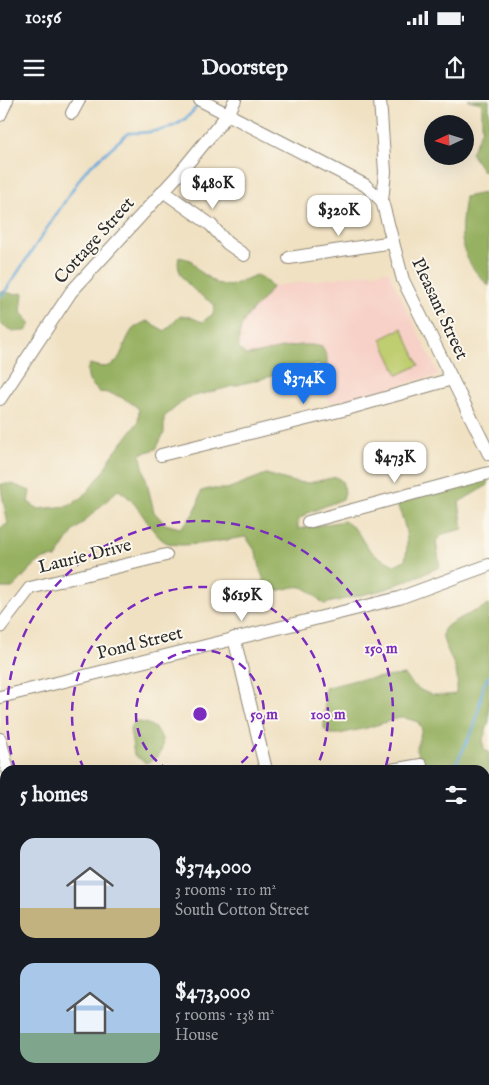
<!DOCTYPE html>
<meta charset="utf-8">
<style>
:root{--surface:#171b24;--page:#20242c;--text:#f1f3f6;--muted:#9ea1a6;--accent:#1a73e8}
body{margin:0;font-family:"IM FELL English",serif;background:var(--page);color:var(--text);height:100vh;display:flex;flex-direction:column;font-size:19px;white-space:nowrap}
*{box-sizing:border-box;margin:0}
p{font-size:16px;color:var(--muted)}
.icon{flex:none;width:28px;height:28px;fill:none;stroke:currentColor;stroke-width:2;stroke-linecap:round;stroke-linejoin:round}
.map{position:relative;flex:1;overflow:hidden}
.panel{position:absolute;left:0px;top:665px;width:490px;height:320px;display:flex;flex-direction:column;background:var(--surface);border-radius:15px 15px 0 0;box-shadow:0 5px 20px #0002}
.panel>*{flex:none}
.needle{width:32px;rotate:266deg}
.fabs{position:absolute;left:424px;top:15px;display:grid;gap:10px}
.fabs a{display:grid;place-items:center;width:50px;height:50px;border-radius:50%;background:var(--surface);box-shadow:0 5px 20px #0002;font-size:25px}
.price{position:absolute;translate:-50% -42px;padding:0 11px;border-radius:10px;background:#fff;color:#222;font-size:16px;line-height:32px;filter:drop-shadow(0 1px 2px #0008)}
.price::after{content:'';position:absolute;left:50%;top:30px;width:15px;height:11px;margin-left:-8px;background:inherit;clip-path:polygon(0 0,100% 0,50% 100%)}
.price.current{background:var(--accent);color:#fff}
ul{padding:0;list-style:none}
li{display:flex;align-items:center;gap:15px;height:125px;padding:0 20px}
li span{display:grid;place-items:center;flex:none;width:140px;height:100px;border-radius:15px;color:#555}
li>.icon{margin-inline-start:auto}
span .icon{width:60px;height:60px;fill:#fffc;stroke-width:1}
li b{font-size:21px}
h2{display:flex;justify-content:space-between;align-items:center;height:60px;padding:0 20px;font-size:21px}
.status{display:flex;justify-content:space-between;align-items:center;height:35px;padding:0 25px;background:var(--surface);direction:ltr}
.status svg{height:14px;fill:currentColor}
header{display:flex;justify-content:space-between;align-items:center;height:65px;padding:0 20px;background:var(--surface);font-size:22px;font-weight:700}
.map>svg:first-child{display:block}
.built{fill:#f7d1c7}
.green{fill:#bfce70;stroke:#757c4e}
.forest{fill:#97b162;stroke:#616e46}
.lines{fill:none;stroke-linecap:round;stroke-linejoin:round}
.stream{stroke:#67a9db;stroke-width:2.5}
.minor-casing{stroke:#8e8676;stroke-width:14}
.minor{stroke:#fff;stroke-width:12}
.ring{fill:none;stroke:#7b2cbf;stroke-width:2.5;stroke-dasharray:9 6}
.labels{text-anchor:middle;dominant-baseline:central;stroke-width:4;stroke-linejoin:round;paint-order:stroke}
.street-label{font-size:18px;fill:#2b2b2b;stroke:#fbf7ec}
.centre{fill:#7b2cbf;stroke:#fbf7ec;stroke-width:2.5}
.ring-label{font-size:15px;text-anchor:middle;font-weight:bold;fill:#7b2cbf;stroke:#fbf7ec;stroke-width:4;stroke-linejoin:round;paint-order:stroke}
</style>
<div class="status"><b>10:56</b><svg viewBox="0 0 49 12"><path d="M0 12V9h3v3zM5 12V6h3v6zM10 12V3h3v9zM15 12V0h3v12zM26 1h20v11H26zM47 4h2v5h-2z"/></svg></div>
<header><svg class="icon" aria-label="menu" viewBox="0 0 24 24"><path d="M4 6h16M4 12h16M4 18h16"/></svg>Doorstep<svg class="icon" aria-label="share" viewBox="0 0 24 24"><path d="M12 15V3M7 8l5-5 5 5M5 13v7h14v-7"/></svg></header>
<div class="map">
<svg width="489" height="985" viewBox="0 0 489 985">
<rect width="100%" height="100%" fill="#fbf7ec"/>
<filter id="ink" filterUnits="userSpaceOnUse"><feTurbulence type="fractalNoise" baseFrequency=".02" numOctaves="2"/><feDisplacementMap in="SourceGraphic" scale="10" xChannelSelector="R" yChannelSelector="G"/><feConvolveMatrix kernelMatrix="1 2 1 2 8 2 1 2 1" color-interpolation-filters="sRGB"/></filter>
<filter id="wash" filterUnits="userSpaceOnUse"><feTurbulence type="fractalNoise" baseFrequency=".0096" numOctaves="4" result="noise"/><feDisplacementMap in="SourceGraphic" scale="20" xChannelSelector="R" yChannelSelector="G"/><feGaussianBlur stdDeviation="1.12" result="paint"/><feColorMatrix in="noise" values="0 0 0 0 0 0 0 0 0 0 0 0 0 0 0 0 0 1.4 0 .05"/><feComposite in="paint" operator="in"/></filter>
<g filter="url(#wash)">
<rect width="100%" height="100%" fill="#f0e1c2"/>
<path class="built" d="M388,171L439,275L329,303L319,264L187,298L243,190Z"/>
<path class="green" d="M402,228L419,265L398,275L381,239Z"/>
<g class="forest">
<path d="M468,0H489V72L482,70L471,53L482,29V3Z"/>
<path d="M489,92V186C458,157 459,137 465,97Z"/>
<path d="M179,157L191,160L198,170L216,183L230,186L256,175L263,178L272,187C257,213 237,212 239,249L246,255C269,253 299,240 322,247L327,257L326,291L319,264L187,298L164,317V333L156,349L140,354L154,412L165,424L180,428C193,417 198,408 201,391L210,389H227L266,374L294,382L309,383L336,377L342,381L345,392L343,399L308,413L298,420V429L344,421C362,432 358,437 370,450C377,457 385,460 394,465L405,460C410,439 405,422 396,403L483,378L488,381V385L459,402L463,429L443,434L436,441L440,467L386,489L324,504C298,480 304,486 271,492L264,482L256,452L246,437C228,439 184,449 168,443C151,437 139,400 118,390L73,432L56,458C37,454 26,477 12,488H0V428L8,424L0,384H12L30,391L28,402L39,409L68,406L82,398L105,370L109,360L138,322L139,309C127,299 116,293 99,292L89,281L87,270L90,264C124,276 119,246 133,229C136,226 143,223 147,221L165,231L180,216H188L202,222L213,214L215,205C200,195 173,178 179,157Z"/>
<path d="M0,191L13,194L23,193L21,212L31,224L26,231H12L0,224Z"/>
<path d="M489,504V621L483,639L484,650L489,652V685L485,693V670H425L416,650L422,629L418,622L402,617L367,628L339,634H329L324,629L325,588L355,580L404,575C419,593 432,598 455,594C467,567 431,539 447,526C459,517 476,512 489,504Z"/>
<path d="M139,622C164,624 173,654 146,663L134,655L130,629L133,623Z"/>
<path d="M5,761V980H458V985H0V764Z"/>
<path d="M485,814L489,816V915L485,913Z"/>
</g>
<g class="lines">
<g class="stream">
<path d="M0,196L4,193L85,71L128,33C157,33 182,30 199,3"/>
<path d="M453,670L475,625L484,584L489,576"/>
<path d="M400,980L403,985"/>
</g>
</g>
</g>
<g filter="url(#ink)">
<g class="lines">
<defs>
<g id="minor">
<path d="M200,0L365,85L382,101L403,180L489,354"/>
<path d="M380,0L385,72L382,101"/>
<path d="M72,13L79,0"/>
<path d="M0,15L7,0"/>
<path d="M163,91L211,125L227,143L244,155"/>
<path d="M289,158L393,142"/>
<path d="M0,299L71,192L179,74L228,14L235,0"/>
<path d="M161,355L343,310L452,279"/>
<path d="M308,422L489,373"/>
<path d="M0,527L30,488L166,455"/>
<path d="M234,538L266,670"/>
<path d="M0,597L399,498L489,465"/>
<path d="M0,639L8,670"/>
<path d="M391,670L421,665"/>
</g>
</defs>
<use href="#minor" class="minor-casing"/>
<use href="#minor" class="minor"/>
</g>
</g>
<g class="ring">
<path d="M169 670A64 64 0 1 1 231 670"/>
<path d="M84 669A128 128 0 1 1 316 669"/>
<path d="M15 669A193 193 0 1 1 385 669"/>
</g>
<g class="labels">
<g class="street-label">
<text transform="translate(95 141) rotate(-48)">Cottage Street</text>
<text transform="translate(439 209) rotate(65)">Pleasant Street</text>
<text transform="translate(85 457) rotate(-14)">Laurie Drive</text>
<text transform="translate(140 544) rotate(-14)">Pond Street</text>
</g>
</g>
<circle cx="200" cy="614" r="8" class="centre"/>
<g class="ring-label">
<text x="381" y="553">150 m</text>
<text x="264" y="619">50 m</text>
<text x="328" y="619">100 m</text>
</g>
</svg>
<div class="fabs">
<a><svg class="needle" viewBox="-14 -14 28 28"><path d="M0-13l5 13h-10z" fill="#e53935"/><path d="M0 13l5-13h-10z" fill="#9ea1a6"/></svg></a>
</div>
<b class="price" style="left:213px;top:110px">$480K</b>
<b class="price" style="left:339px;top:137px">$320K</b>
<b class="price current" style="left:304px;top:305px">$374K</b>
<b class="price" style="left:395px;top:384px">$473K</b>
<b class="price" style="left:242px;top:522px">$619K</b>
<section class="panel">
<h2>5 homes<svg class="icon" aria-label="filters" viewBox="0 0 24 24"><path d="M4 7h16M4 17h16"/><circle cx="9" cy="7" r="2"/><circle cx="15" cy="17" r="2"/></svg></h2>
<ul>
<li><span style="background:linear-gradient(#c9d6e8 70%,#c2b280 0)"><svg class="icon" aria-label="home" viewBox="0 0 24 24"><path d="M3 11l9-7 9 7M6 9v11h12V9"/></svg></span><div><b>$374,000</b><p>3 rooms · 110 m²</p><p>South Cotton Street</p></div></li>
<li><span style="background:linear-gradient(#a9c7e8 70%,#7fa58c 0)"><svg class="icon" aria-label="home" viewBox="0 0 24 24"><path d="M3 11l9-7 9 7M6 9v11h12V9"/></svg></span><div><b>$473,000</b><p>5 rooms · 138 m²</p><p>House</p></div></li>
</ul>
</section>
</div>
